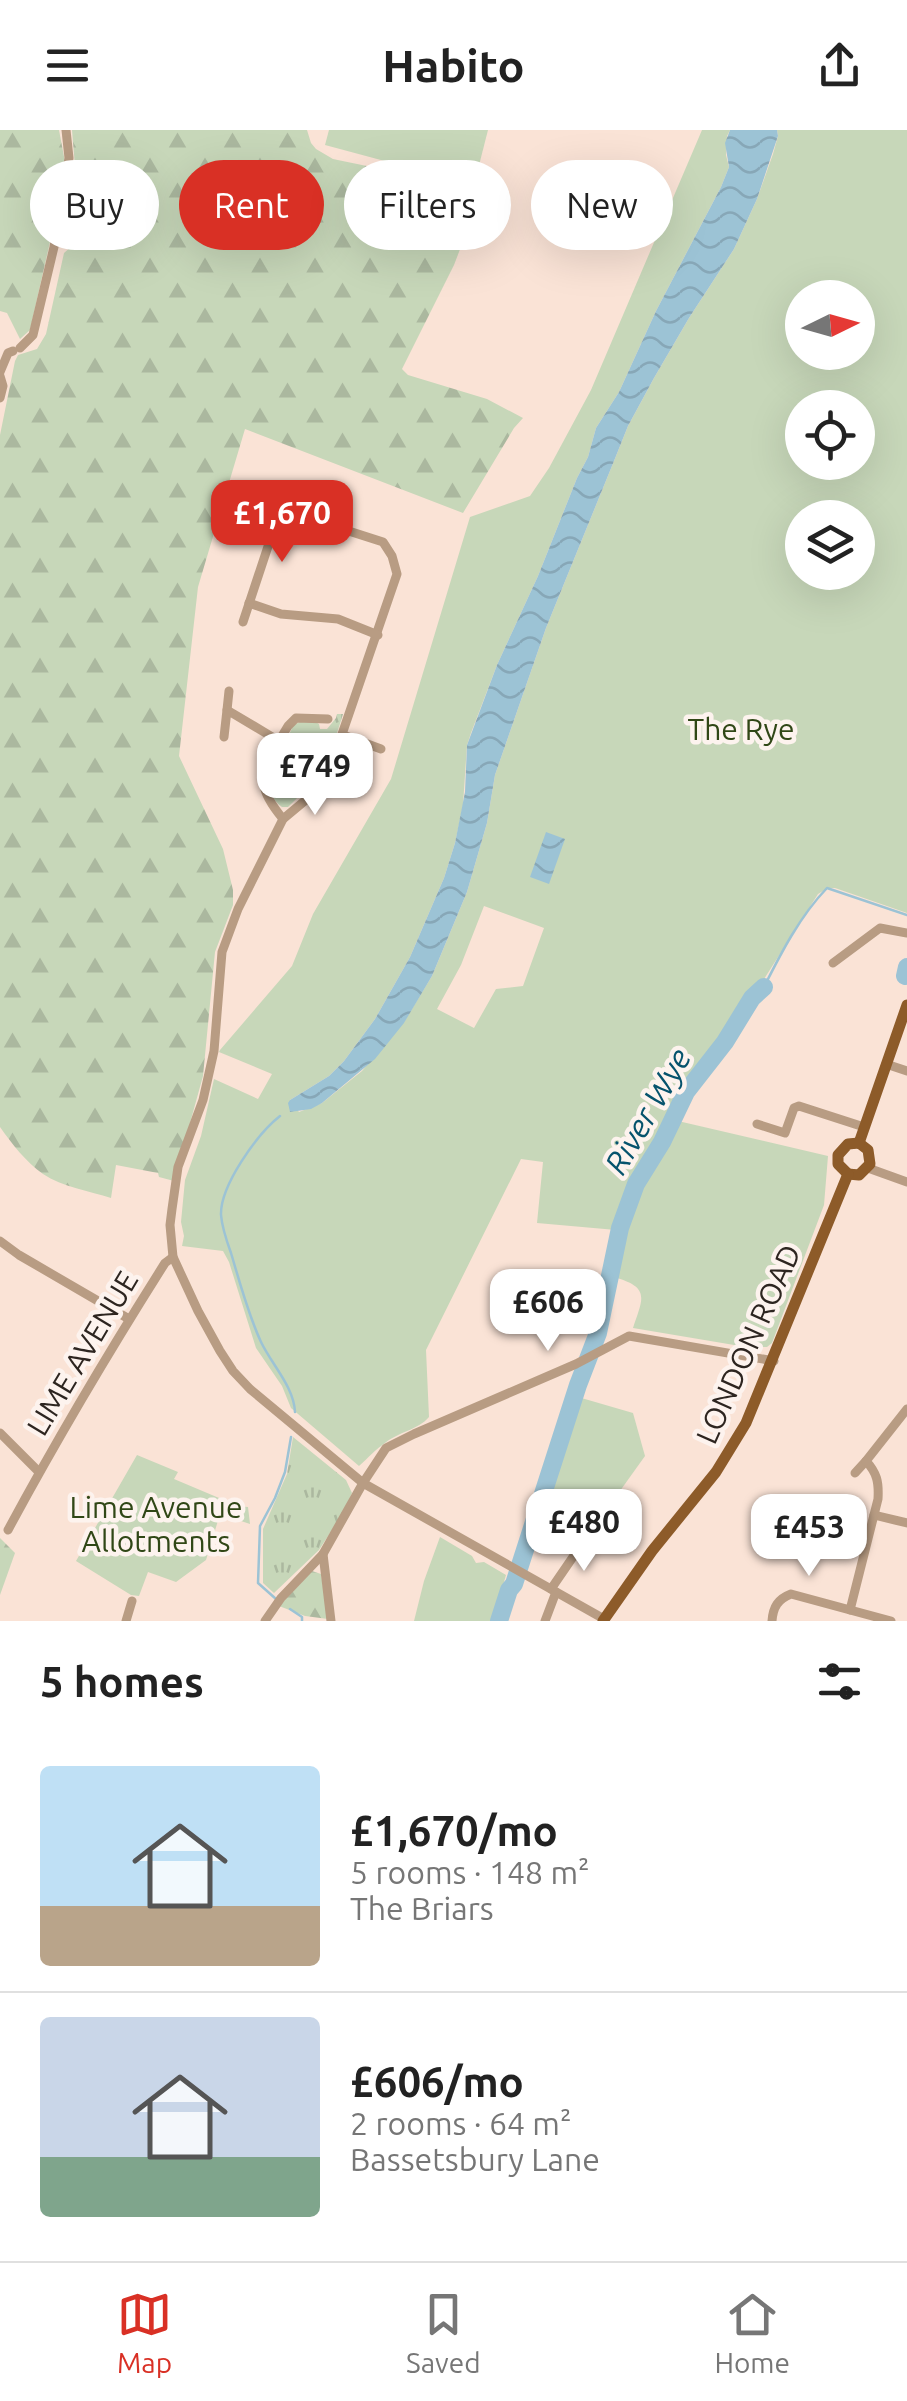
<!DOCTYPE html>
<meta charset="utf-8">
<style>
:root{--surface:#fff;--page:#f6f6f6;--text:#222;--muted:#767676;--line:#e0e0e0;--accent:#d93025}
body{margin:0;font-family:Ubuntu,sans-serif;background:var(--page);color:var(--text);height:100vh;display:flex;flex-direction:column;font-size:38px;white-space:nowrap}
*{box-sizing:border-box;margin:0}
p{font-size:32px;color:var(--muted)}
.icon{flex:none;width:55px;height:55px;fill:none;stroke:currentColor;stroke-width:2;stroke-linecap:round;stroke-linejoin:round}
.map{position:relative;height:1491px;overflow:hidden}
.sheet{display:flex;flex-direction:column;background:var(--surface);flex:1}
.sheet>*{flex:none}
.banner{position:absolute;left:30px;top:30px;width:848px;height:90px;display:flex;gap:20px}
.needle{width:65px;rotate:85deg}
.tools{position:absolute;left:785px;top:150px;display:grid;gap:20px}
.tools a{display:grid;place-items:center;width:90px;height:90px;border-radius:50%;background:var(--surface);box-shadow:0 10px 40px #0002;font-size:50px}
.price{position:absolute;translate:-50% -85px;padding:0 22px;border-radius:20px;background:#fff;color:#222;font-size:32px;line-height:65px;filter:drop-shadow(0 2px 5px #0008)}
.price::after{content:'';position:absolute;left:50%;top:60px;width:30px;height:22px;margin-left:-15px;background:inherit;clip-path:polygon(0 0,100% 0,50% 100%)}
.price.active{background:var(--accent);color:#fff}
ul{padding:0;list-style:none}
li{display:flex;align-items:center;gap:30px;height:250px;padding:0 40px}
li+li{border-top:2px solid var(--line)}
li span{display:grid;place-items:center;flex:none;width:280px;height:200px;border-radius:10px;color:#555}
li>.icon{margin-inline-start:auto}
span .icon{width:120px;height:120px;fill:#fffc;stroke-width:1}
li b{font-size:42px}
h2{display:flex;justify-content:space-between;align-items:center;height:120px;padding:0 40px;font-size:42px}
.chip{padding:0 35px;border-radius:45px;background:var(--surface);box-shadow:0 10px 40px #0002;font-size:35px;line-height:90px}
.chip.active{background:var(--accent);color:#fff}
header{display:flex;justify-content:space-between;align-items:center;height:130px;padding:0 40px;background:var(--surface);font-size:45px;font-weight:700}
.dock{display:flex;justify-content:space-around;align-items:center;height:140px;border-top:2px solid var(--line);background:var(--surface);font-size:28px;color:var(--muted)}
.dock a{display:grid;justify-items:center;gap:5px}
.dock .active{color:var(--accent)}
.map>svg:first-child{display:block}
.grass{fill:url(#grass-tufts)}
.forest{fill:url(#forest-firs)}
.green{fill:#c7d7b9;fill-rule:evenodd}
.water{fill:url(#water-waves)}
.lines{fill:none;stroke-linecap:round;stroke-linejoin:round}
.stream{stroke:#9cc3d5;stroke-width:2.5}
.river{stroke:#9cc3d5;stroke-width:18}
.minor{stroke:#b89c83;stroke-width:9}
.major{stroke:#8d5b29;stroke-width:11}
.labels{text-anchor:middle;dominant-baseline:central;stroke-width:9;stroke-linejoin:round;paint-order:stroke}
.park-label{font-size:30px;fill:#304716;stroke:#fdf3ee}
.street-label{font-size:30px;fill:#2d2520;stroke:#fdf3ee}
.water-label{font-size:32px;font-style:italic;fill:#06536d;stroke:#fdf3ee}
</style>
<header><svg class="icon" aria-label="menu" viewBox="0 0 24 24"><path d="M4 6h16M4 12h16M4 18h16"/></svg>Habito<svg class="icon" aria-label="share" viewBox="0 0 24 24"><path d="M12 15V3M7 8l5-5 5 5M5 13v7h14v-7"/></svg></header>
<div class="map">
<svg width="907" height="1491" viewBox="0 0 907 1491">
<defs>
<pattern id="grass-tufts" width="24" height="20" patternUnits="userSpaceOnUse" patternTransform="scale(2.5)"><rect width="24" height="20" fill="#c7d7b9"/><path d="M3 7l-1-3M5 7V3M7 7l1-3M15 17l-1-3M17 17v-4M19 17l1-3" fill="none" stroke="#abb89f"/></pattern>
<pattern id="forest-firs" width="22" height="20" patternUnits="userSpaceOnUse" patternTransform="scale(2.5)"><rect width="22" height="20" fill="#c7d7b9"/><path d="M5 1l3.5 6h-7zM16 11l3.5 6h-7z" fill="#abb89f"/></pattern>
<pattern id="water-waves" width="16" height="10" patternUnits="userSpaceOnUse" patternTransform="scale(2.5)"><rect width="16" height="10" fill="#9cc3d5"/><path d="M0 5q4-4 8 0t8 0" fill="none" stroke="#87a7b7"/></pattern>
</defs>
<rect width="100%" height="100%" fill="#fae3d6"/>
<g class="grass">
<path d="M337,584H343C329,630 323,644 288,677H282C272,670 269,661 269,649L293,596C300,590 312,589 319,594L320,599H327L336,588Z"/>
<path d="M293,1307L346,1350L352,1363L341,1386L319,1420L274,1463L263,1453V1399L287,1344Z"/>
</g>
<g class="forest">
<path d="M0,0H59L65,32L55,90L30,200L20,209L7,183L0,181Z"/>
<path d="M72,0H307L311,13L316,19L333,29L444,52L461,71L466,81L467,101L454,135L402,239L408,245L487,269L523,288L514,298L463,383L245,299L198,457L179,626L223,719L233,760V775L215,822L203,946L174,1051L159,1047L158,1043L116,1035L111,1068C90,1061 62,1057 43,1044C26,1032 12,1014 0,997V305L15,231L18,225L37,219L46,204L64,123L81,108Z"/>
<path d="M0,1408L15,1423L0,1465Z"/>
<path d="M312,1441L321,1444L328,1489L305,1486L279,1476Z"/>
</g>
<g class="green">
<path d="M329,0H488L474,55L325,15Z"/>
<path d="M702,0H730L727,6L726,25L729,37L721,57L656,181L619,262L596,298L588,327L577,348L538,446L497,535L471,603L467,615L463,675L455,713L444,748L410,827L375,889L344,931L329,946L290,970L299,982L322,973L362,941L404,892L432,846L467,762L487,693L495,645L546,498L614,331L628,296L654,248L689,188L734,119L757,69L773,24L778,6L777,0H907V783L835,758H828L818,764L759,857L756,856L741,876L739,884L678,968L662,1004L646,1027L625,1065L616,1100L537,1093L543,1032L521,1029L426,1220L429,1287C418,1300 398,1302 385,1313C376,1319 368,1328 359,1336L291,1278L282,1256L256,1218L229,1132L223,1121L182,1116L184,1106L181,1092L185,1050L201,1006L214,949L258,969L272,944L219,922L220,920L292,836L313,784L391,649L470,387L530,366L549,338L591,260ZM802,168H858V222H802ZM802,278H858V332H802ZM802,388H858V442H802ZM484,776L544,798L523,856L496,859L474,898L437,879L461,835Z"/>
<path d="M678,991L828,1026L824,1075L772,1213L767,1217H746L633,1198C642,1170 651,1158 617,1148L632,1077L640,1058L657,1032Z"/>
<path d="M578,1267L633,1283L645,1326L597,1393L588,1399L543,1385Z"/>
<path d="M137,1325L178,1342L174,1349L238,1376L248,1377L250,1394L220,1384L206,1430L176,1452L148,1442L139,1466L131,1465L76,1431Z"/>
<path d="M440,1407L472,1426L476,1433L484,1432L506,1445L493,1491H414L424,1451Z"/>
</g>
<g class="water">
<path d="M730,0H777L778,6L757,69L734,119L689,188L654,248L628,296L614,331L546,498L495,645L487,693L467,762L432,846L404,893L375,929L322,973L311,979L290,982L288,973L290,970L329,946L344,931L375,889L410,827L444,748L455,713L465,662L467,615L497,535L538,446L577,348L588,327L596,298L619,262L656,181L721,57L729,37L725,13Z"/>
<path d="M546,702L565,709L549,754L530,747Z"/>
</g>
<g class="lines">
<g class="stream">
<path d="M764,857C781,823 800,786 827,758L907,785"/>
<path d="M280,986C257,1004 220,1056 221,1085C222,1097 227,1112 231,1123C240,1153 248,1184 261,1212C272,1235 294,1257 295,1282"/>
<path d="M276,1469L258,1453L260,1396L275,1368L285,1342L291,1307"/>
<path d="M290,1479L302,1487V1491"/>
</g>
<g class="river">
<path d="M905,846L907,837"/>
<path d="M499,1491L509,1460L514,1454L578,1255L598,1203L620,1098L636,1054L662,1012L686,962L725,912L752,868L764,857"/>
</g>
<g class="minor">
<path d="M20,218L33,205L54,117L69,28L66,0"/>
<path d="M0,242L8,223L13,221"/>
<path d="M0,246L3,256L0,268"/>
<path d="M280,379L383,412L392,426L397,444L328,645L313,664L283,689L238,779L222,822L214,921L203,970L178,1037L172,1079L170,1095L173,1127L198,1181L220,1221L233,1241L250,1259L363,1353L604,1489"/>
<path d="M249,473L281,484L338,489L378,505"/>
<path d="M243,492L285,365"/>
<path d="M227,580L229,561"/>
<path d="M343,605L381,619"/>
<path d="M224,607L227,580L279,611C263,649 254,654 283,689"/>
<path d="M279,611L288,596L296,588L328,589"/>
<path d="M833,833L880,798L907,803"/>
<path d="M886,934L907,941"/>
<path d="M757,994L785,1003L794,978L799,976L864,997"/>
<path d="M868,1038L907,1052"/>
<path d="M0,1111L19,1125L129,1189"/>
<path d="M0,1303L39,1342"/>
<path d="M855,1343L866,1331"/>
<path d="M874,1385L907,1393"/>
<path d="M8,1400C57,1309 110,1220 165,1133L173,1127"/>
<path d="M323,1424L331,1491"/>
<path d="M551,1459L586,1408"/>
<path d="M850,1480L878,1369C879,1352 877,1343 866,1331L907,1279"/>
<path d="M126,1491L132,1471"/>
<path d="M265,1491L281,1468L323,1424L363,1353L386,1318L414,1304L576,1234L629,1206L774,1231"/>
<path d="M545,1491L556,1462"/>
<path d="M772,1491C773,1477 778,1469 791,1464L891,1491"/>
</g>
<g class="major">
<path d="M859,1013L907,875"/>
<path d="M848,1044L859,1045L870,1034L868,1020L859,1013"/>
<path d="M848,1044L838,1034V1025L848,1014L859,1013"/>
<path d="M603,1491L652,1421L716,1342L746,1293L848,1044"/>
</g>
</g>
<g class="labels">
<g class="park-label">
<text x="741" y="599">The Rye</text>
<text x="156" y="1377">Lime Avenue<tspan x="156" dy="34">Allotments</tspan></text>
</g>
<g class="street-label">
<text transform="translate(748 1214) rotate(-66)">LONDON ROAD</text>
<text transform="translate(82 1223) rotate(-59)">LIME AVENUE</text>
</g>
<g class="water-label">
<text transform="translate(647 981) rotate(-60)">River Wye</text>
</g>
</g>
</svg>
<div class="tools">
<a><svg class="needle" viewBox="-14 -14 28 28"><path d="M0-13l5 13h-10z" fill="#e53935"/><path d="M0 13l5-13h-10z" fill="#767676"/></svg></a>
<a><svg class="icon" aria-label="locate" viewBox="0 0 24 24"><circle cx="12" cy="12" r="6"/><path d="M12 2v4M12 18v4M2 12h4M18 12h4"/></svg></a>
<a><svg class="icon" aria-label="layers" viewBox="0 0 24 24"><path d="M12 4l9 5-9 5-9-5zM3 14l9 5 9-5"/></svg></a>
</div>
<b class="price active" style="left:282px;top:435px">£1,670</b>
<b class="price" style="left:315px;top:688px">£749</b>
<b class="price" style="left:548px;top:1224px">£606</b>
<b class="price" style="left:584px;top:1444px">£480</b>
<b class="price" style="left:809px;top:1449px">£453</b>
<div class="banner">
<a class="chip">Buy</a>
<a class="chip active">Rent</a>
<a class="chip">Filters</a>
<a class="chip">New</a>
</div>
</div>
<section class="sheet">
<h2>5 homes<svg class="icon" aria-label="filters" viewBox="0 0 24 24"><path d="M4 7h16M4 17h16"/><circle cx="9" cy="7" r="2"/><circle cx="15" cy="17" r="2"/></svg></h2>
<ul>
<li><span style="background:linear-gradient(#bfe0f5 70%,#b9a48a 0)"><svg class="icon" aria-label="home" viewBox="0 0 24 24"><path d="M3 11l9-7 9 7M6 9v11h12V9"/></svg></span><div><b>£1,670/mo</b><p>5 rooms · 148 m²</p><p>The Briars</p></div></li>
<li><span style="background:linear-gradient(#c9d6e8 70%,#7fa58c 0)"><svg class="icon" aria-label="home" viewBox="0 0 24 24"><path d="M3 11l9-7 9 7M6 9v11h12V9"/></svg></span><div><b>£606/mo</b><p>2 rooms · 64 m²</p><p>Bassetsbury Lane</p></div></li>
</ul>
</section>
<nav class="dock">
<a class="active"><svg class="icon" aria-label="map" viewBox="0 0 24 24"><path d="M3 6l6-2 6 2 6-2v14l-6 2-6-2-6 2zM9 4v14M15 6v14"/></svg>Map</a>
<a><svg class="icon" aria-label="saved" viewBox="0 0 24 24"><path d="M7 4h10v16l-5-4-5 4z"/></svg>Saved</a>
<a><svg class="icon" aria-label="home" viewBox="0 0 24 24"><path d="M3 11l9-7 9 7M6 9v11h12V9"/></svg>Home</a>
</nav>
